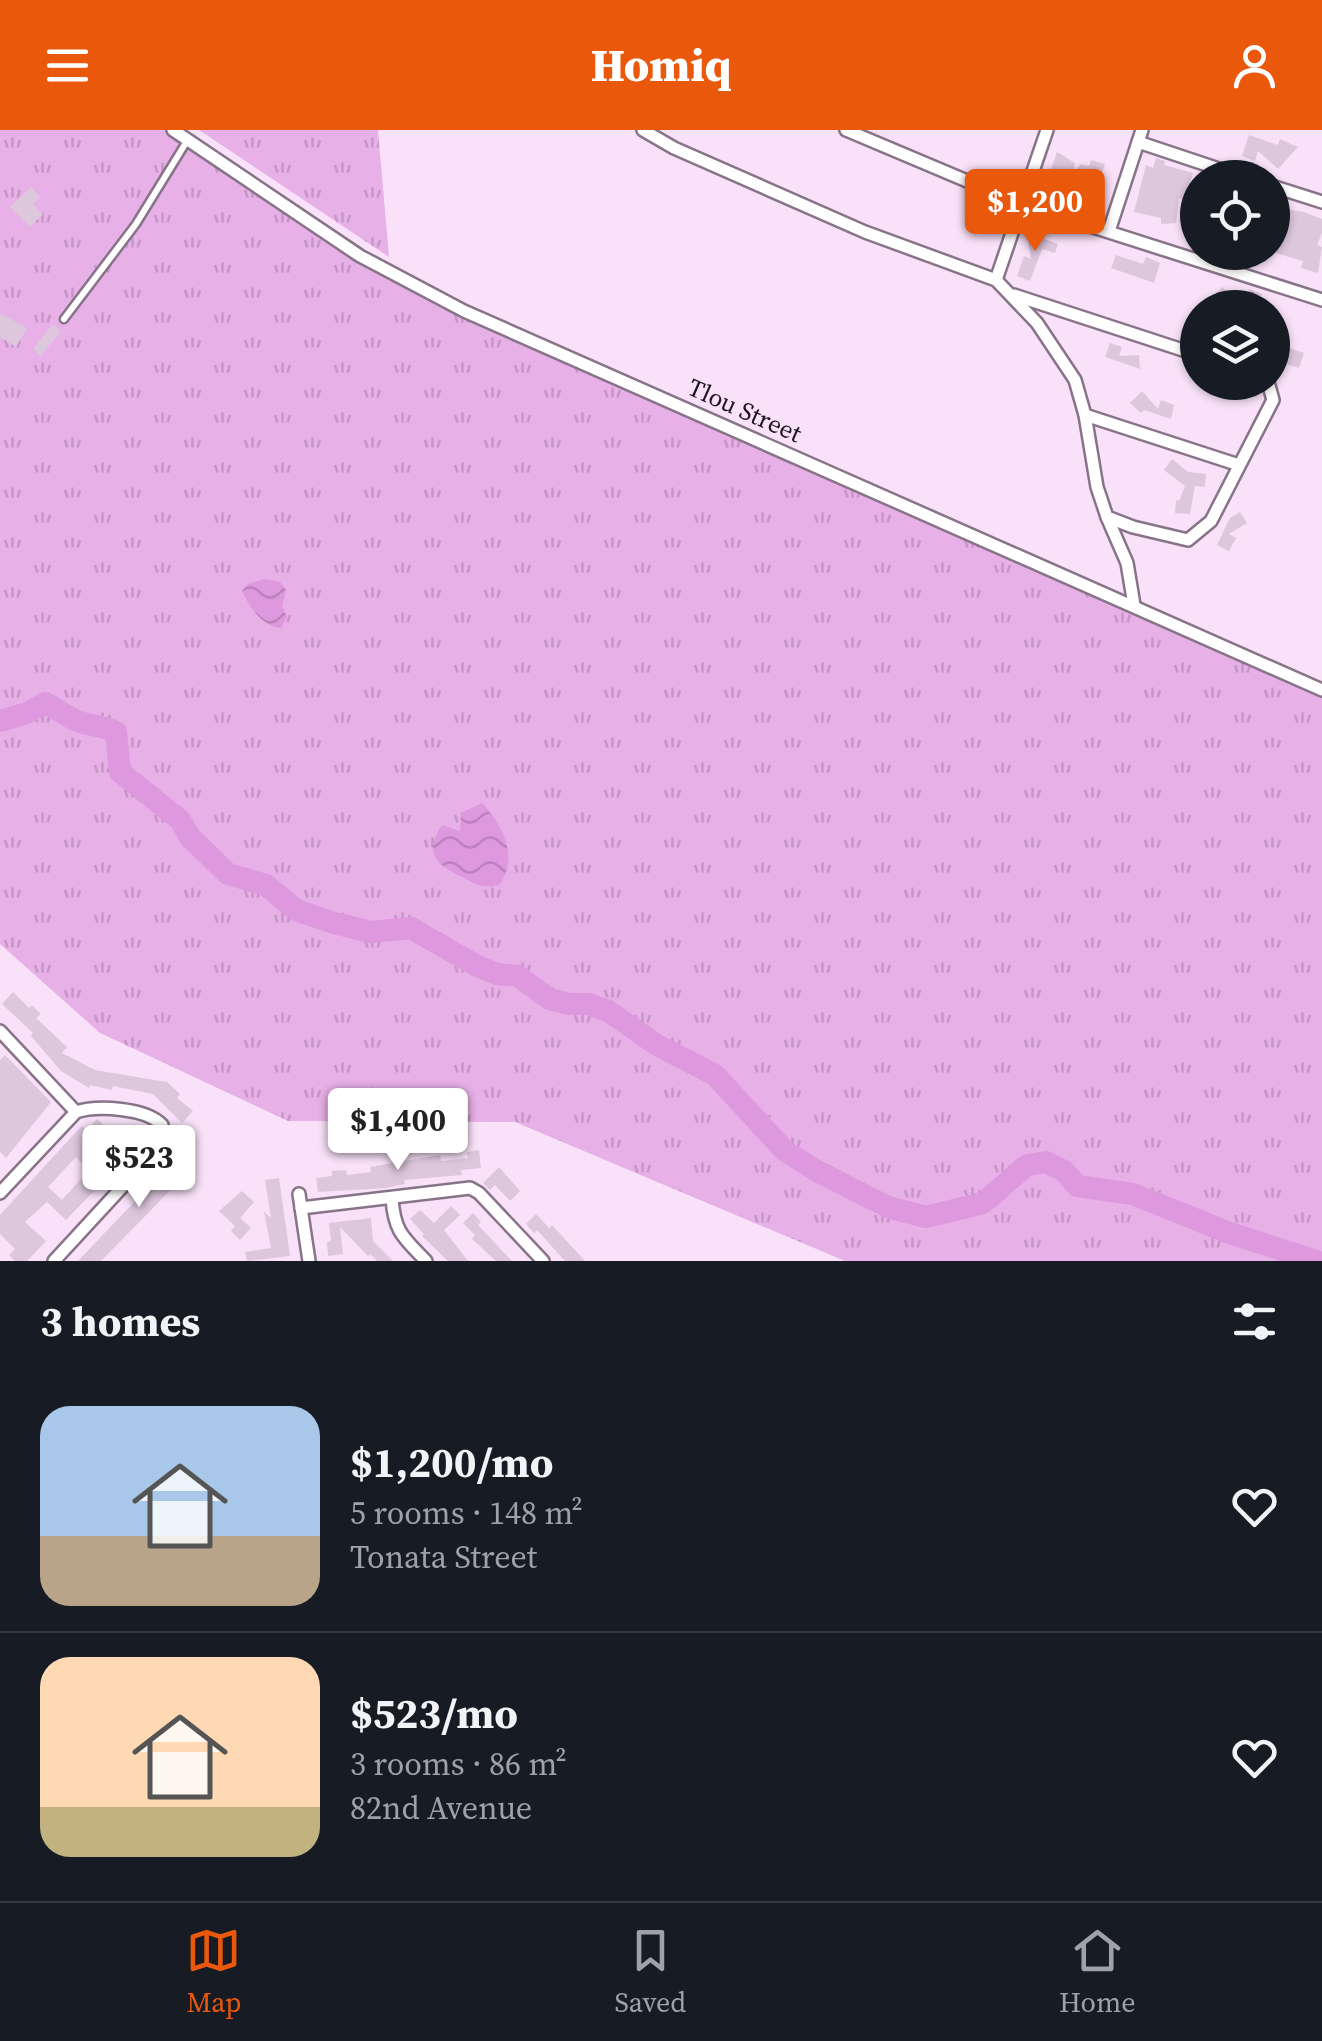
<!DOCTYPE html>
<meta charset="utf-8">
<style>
:root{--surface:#171b24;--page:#20242c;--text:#f1f3f6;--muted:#9ea1a6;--line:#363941;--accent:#ea580c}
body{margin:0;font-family:"Source Serif 4",serif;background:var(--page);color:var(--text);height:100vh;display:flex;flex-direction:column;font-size:38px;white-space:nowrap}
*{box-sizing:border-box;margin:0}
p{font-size:32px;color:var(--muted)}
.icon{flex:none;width:55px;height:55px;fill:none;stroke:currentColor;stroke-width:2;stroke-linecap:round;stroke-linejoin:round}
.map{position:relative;height:1131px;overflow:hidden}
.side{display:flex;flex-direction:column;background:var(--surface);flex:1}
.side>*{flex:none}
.controls{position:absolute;left:1180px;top:30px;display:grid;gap:20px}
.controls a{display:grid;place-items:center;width:110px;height:110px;border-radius:50%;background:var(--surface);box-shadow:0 2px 8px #0004;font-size:50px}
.price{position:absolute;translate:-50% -85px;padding:0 22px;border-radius:10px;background:#fff;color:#222;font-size:32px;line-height:65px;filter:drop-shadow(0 2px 5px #0008)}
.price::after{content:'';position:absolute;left:50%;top:60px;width:30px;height:22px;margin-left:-15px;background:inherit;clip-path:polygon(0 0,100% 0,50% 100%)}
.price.current{background:var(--accent);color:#fff}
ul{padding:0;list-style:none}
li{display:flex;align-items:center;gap:30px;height:250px;padding:0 40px}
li+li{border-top:2px solid var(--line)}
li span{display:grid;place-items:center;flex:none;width:280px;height:200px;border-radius:30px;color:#555}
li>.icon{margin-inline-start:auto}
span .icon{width:120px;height:120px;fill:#fffc;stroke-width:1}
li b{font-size:42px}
h2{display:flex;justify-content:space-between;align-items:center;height:120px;padding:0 40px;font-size:42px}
header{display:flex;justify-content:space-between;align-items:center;height:130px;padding:0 40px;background:var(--accent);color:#fff;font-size:45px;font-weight:800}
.menu{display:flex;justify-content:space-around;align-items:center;height:140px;border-top:2px solid var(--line);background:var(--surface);font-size:28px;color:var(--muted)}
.menu a{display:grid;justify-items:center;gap:5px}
.menu .current{color:var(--accent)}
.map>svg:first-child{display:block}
.grass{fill:url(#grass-tufts)}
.water{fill:url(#water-waves)}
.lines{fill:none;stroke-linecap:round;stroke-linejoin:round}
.river{stroke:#dd98de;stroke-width:22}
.building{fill:#ddc7dd;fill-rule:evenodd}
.service-casing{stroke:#887488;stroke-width:11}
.minor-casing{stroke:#887488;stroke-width:16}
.service{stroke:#fff;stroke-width:6}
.minor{stroke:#fff;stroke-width:11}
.labels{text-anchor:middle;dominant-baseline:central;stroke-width:9;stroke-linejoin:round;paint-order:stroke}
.street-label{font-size:25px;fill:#1d151d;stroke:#f9e2f9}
</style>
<header><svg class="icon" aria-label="menu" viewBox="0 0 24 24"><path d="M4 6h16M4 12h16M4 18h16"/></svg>Homiq<svg class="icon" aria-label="person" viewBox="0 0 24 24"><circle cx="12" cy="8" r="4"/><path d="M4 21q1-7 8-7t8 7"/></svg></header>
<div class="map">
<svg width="1322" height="1131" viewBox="0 0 1322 1131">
<defs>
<pattern id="grass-tufts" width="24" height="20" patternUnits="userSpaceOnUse" patternTransform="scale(2.5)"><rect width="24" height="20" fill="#e7b0e7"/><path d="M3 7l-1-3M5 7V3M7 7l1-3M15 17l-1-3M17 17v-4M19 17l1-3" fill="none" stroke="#c696c6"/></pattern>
<pattern id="water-waves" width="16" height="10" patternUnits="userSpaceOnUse" patternTransform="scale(2.5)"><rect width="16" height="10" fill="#dd98de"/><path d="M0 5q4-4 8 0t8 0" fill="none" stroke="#bd82be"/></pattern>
</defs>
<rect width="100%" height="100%" fill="#f9e2f9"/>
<g class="grass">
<path d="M0,0H167L365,134L1322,567V1131H845L515,992L288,991L100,903L0,814Z"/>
<path d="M199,0H378L389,127Z"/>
</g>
<g class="water">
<path d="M264,449L280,452L286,460L282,476L287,487L281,498C262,496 250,478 242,461L248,454Z"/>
<path d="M482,673C502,694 520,728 499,755C480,759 475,753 460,746C435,734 424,722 442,695L460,701L461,683Z"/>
</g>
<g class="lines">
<path class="river" d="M0,591L27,583L45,573C56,578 64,585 75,590C84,595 100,595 116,602L120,642L180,690L190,707L228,744L266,755L296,780L334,793L371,802L411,798L477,836L497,844L518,846L549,869L569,874H588L608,881L657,915L715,945L785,1021L817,1041L888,1077L926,1087L983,1073L1027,1035L1046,1032L1064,1041L1077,1056L1133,1064L1227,1102L1316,1131"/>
</g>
<g class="building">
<path d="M1249,5L1278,15L1280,9L1298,17L1278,39L1258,21L1255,31L1242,26Z"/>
<path d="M1057,22L1075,33L1072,44L1081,34L1089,36L1091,30L1105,34L1097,58L1105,60L1102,70L1094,67L1091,74L1080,70L1085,56L1066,52L1061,65L1044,59Z"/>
<path d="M1156,28L1165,31L1164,35L1193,43L1188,59L1198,62V74L1179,68L1176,93L1161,94V88L1134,82L1146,35L1153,38Z"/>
<path d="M31,57L40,67L33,74L43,84L30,97L10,77Z"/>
<path d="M1272,77L1304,82L1322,89V103L1317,115L1322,117L1318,143L1301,138L1303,131L1276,123L1277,118H1272Z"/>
<path d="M1040,101L1042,108L1058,114L1055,123L1042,119L1030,151L1017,146L1024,126L1031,129L1027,103Z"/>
<path d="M1116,125L1143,134L1146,127L1160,133L1154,153L1111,138Z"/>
<path d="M1222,157L1244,174L1249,159L1262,164L1257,178H1225L1213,168Z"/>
<path d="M0,183L27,198L16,217L0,207Z"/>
<path d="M53,194L61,201L41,226L33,219Z"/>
<path d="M1272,212L1304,223L1299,238L1286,234L1287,228L1272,221Z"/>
<path d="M1110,213L1122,217L1119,226L1139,225L1140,239L1105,227Z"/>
<path d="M1142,261L1158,279L1161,270L1174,275L1171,289L1144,280L1141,283L1130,273Z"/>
<path d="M1172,329L1188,342L1206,344L1205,357L1195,356L1190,384L1175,383L1176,370L1179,371L1185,356L1164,340Z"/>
<path d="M1240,382L1247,393L1229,404L1236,408L1229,421L1217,415L1230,388Z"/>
<path d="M13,862L29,878L32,875L41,884L36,888L67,917L62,923L95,940L167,952L180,964L177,968L193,981L182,993L153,964L113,956L112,960L90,955L89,958L61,941L31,906L33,903L2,874Z"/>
<path d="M5,925L51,972L6,1028L0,1022V930Z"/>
<path d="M97,989L120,1010L134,994L147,1006L66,1090L47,1072L25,1092L46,1111L27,1131H15L9,1125L15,1119L0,1104V1085L76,1002L82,996L86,1000ZM76,1027L89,1040L62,1070L48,1057Z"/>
<path d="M479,1020L481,1038L461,1040L462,1045L404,1050L405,1054L386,1058L318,1062L316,1048L332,1046V1041L346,1040L347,1045L371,1042L370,1037L440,1025L441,1031L468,1028L467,1022Z"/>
<path d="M180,1024L193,1036L155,1076L101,1131H78Z"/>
<path d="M499,1037L520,1061L510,1071L495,1055L490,1060L483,1053Z"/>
<path d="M279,1048L290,1126L247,1131L245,1122L271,1118L264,1082L271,1088L265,1050Z"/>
<path d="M242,1061L254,1072L240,1088L251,1098L240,1110L231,1101L235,1096L219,1081Z"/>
<path d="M451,1076L460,1085L444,1100L468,1131H448L422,1106L424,1104L410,1089L420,1080L434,1093Z"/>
<path d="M473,1083L481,1092L478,1095L512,1131H496L472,1109L475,1105L463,1093Z"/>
<path d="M536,1084L549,1098L552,1095L585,1131H565L537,1100L534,1103L526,1094Z"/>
<path d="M371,1088L373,1111L393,1131H377L370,1124L368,1126L340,1097L343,1124L328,1126L327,1112L331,1111L329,1093Z"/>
</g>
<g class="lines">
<defs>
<path id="service" d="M64,189L136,94L187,11"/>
<g id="minor">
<path d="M173,0L360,126L464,181L1322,560"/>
<path d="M643,0L674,18L865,102L996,150L1037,193L1075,250L1085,285L1097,357L1107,387L1133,397L1188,410L1211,391L1273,270L1268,252"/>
<path d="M846,0L1024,75L1322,170"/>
<path d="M1138,12L1246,48"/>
<path d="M1272,56L1322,72"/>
<path d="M1109,101L1142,0"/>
<path d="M996,150L1047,0"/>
<path d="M1014,165L1198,225"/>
<path d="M1085,285L1239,335"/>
<path d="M1107,387L1127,433L1134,475"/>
<path d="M0,901L76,982"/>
<path d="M0,1063L76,982C98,975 146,978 162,995L164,1008L160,1016L54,1131"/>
<path d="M299,1064L309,1131"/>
<path d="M392,1068C394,1102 404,1108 426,1131"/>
<path d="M301,1078L470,1058L479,1063L543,1131"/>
</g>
</defs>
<use href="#service" class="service-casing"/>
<use href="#minor" class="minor-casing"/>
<use href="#service" class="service"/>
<use href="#minor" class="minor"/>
</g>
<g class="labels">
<g class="street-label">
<text transform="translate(745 280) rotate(24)">Tlou Street</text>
</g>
</g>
</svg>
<div class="controls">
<a><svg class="icon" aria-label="locate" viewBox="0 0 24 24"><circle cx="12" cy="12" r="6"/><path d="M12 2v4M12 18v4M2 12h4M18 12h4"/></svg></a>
<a><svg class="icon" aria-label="layers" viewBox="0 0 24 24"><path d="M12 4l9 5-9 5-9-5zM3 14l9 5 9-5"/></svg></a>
</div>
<b class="price current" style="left:1035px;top:124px">$1,200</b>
<b class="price" style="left:398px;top:1043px">$1,400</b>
<b class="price" style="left:139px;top:1080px">$523</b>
</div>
<section class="side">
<h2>3 homes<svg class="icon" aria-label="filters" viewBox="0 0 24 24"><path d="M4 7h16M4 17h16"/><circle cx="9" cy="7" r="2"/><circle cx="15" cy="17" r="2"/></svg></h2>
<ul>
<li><span style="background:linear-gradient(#a9c7e8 65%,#b9a48a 0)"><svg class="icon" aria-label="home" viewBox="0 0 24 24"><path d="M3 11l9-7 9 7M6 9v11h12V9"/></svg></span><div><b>$1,200/mo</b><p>5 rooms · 148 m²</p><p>Tonata Street</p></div><svg class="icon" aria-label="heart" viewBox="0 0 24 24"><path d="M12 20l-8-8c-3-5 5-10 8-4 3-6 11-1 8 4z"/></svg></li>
<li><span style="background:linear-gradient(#ffd9b3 75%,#c2b280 0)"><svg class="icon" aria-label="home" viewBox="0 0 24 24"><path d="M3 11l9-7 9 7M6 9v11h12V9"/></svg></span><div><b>$523/mo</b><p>3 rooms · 86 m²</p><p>82nd Avenue</p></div><svg class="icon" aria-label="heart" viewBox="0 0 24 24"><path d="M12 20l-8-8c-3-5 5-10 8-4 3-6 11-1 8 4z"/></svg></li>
</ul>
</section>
<nav class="menu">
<a class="current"><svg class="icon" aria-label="map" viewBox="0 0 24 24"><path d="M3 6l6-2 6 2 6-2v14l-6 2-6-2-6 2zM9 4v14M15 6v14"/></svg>Map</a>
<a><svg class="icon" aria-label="saved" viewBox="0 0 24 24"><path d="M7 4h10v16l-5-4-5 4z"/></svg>Saved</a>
<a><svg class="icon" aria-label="home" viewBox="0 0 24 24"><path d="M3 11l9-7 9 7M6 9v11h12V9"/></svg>Home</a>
</nav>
